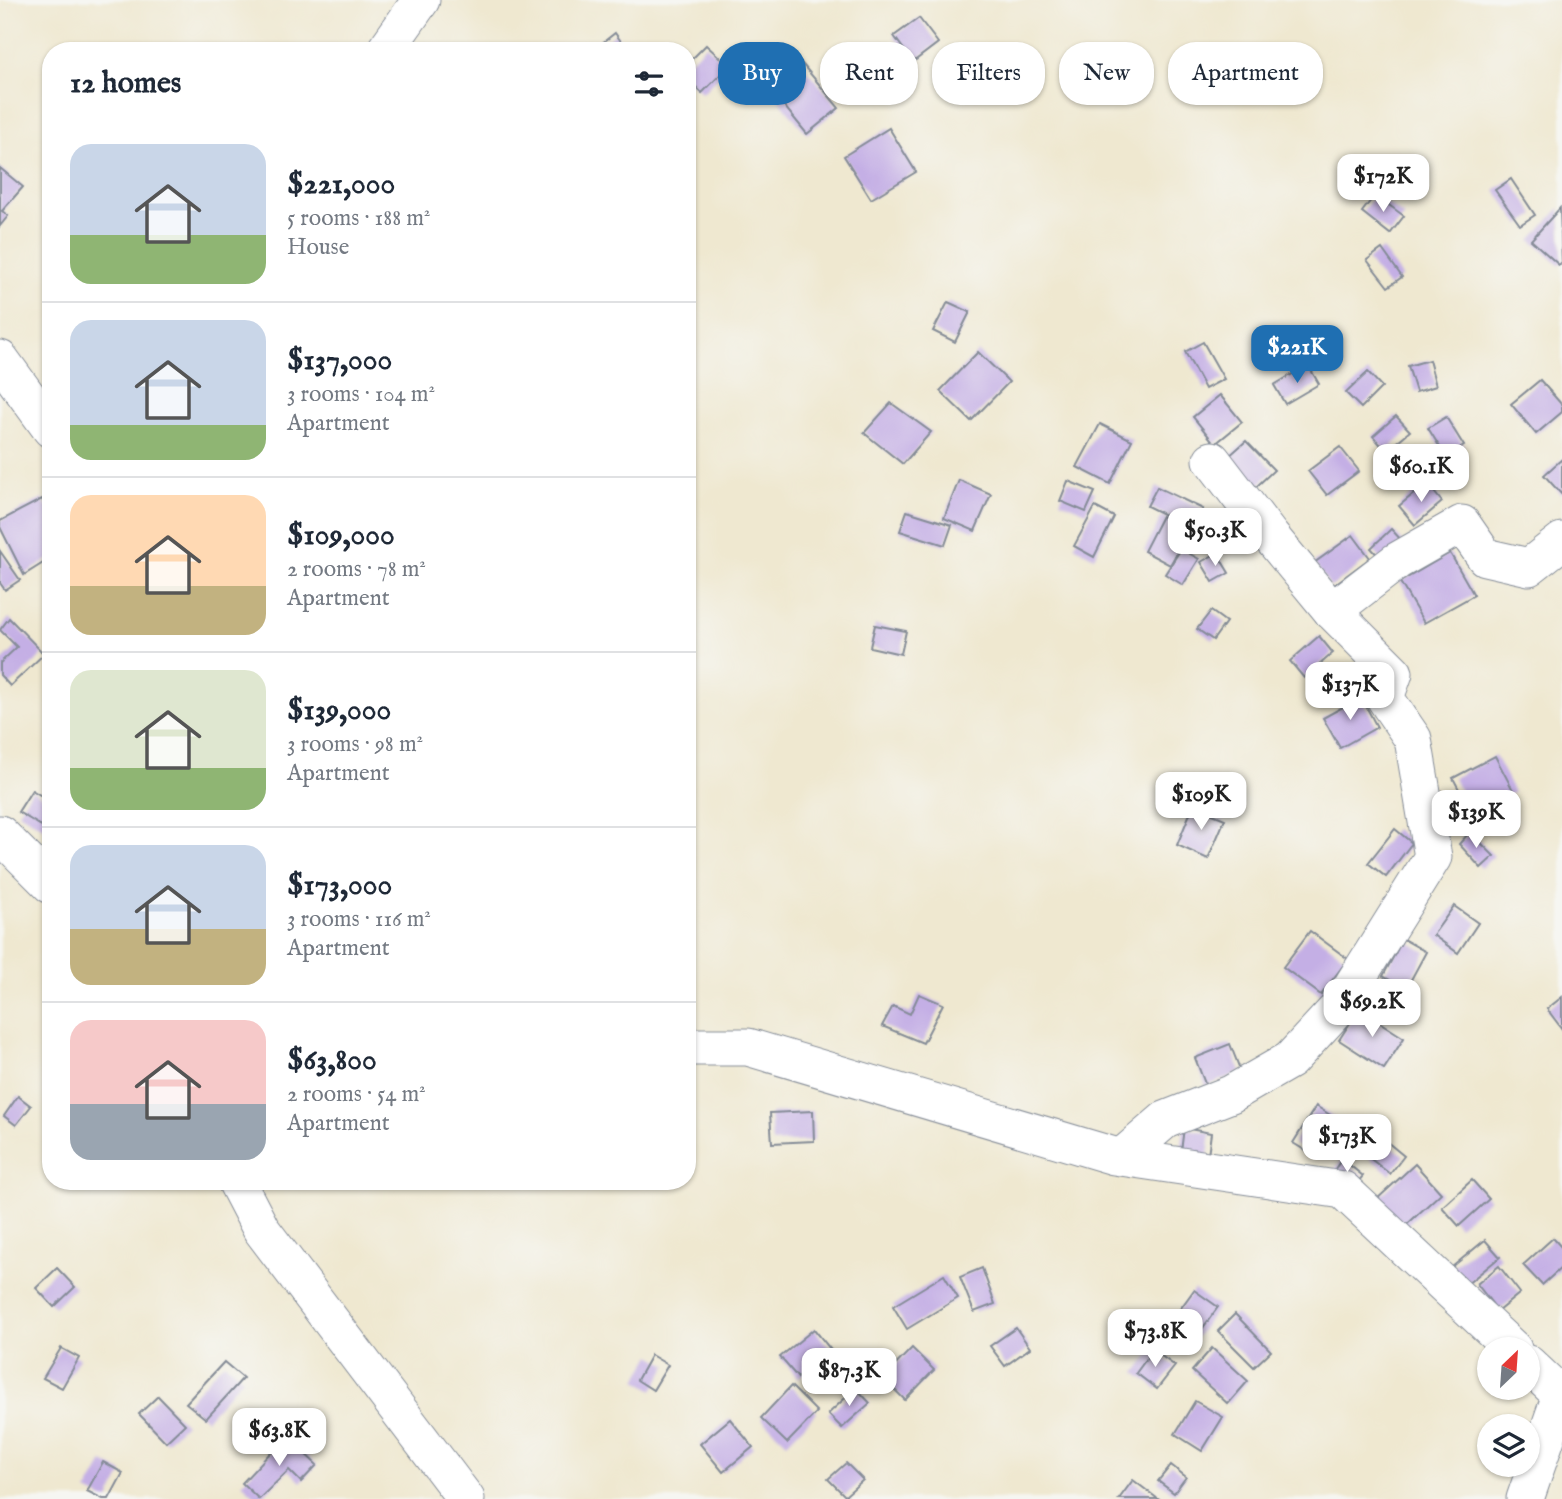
<!DOCTYPE html>
<meta charset="utf-8">
<style>
:root{--surface:#fff;--page:#f6f6f7;--text:#1f2937;--muted:#747a83;--line:#e0e1e3;--accent:#1f6fb2}
body{margin:0;font-family:"IM FELL English",serif;background:var(--page);color:var(--text);height:100vh;display:flex;flex-direction:column;font-size:26px;white-space:nowrap}
*{box-sizing:border-box;margin:0}
p{font-size:23px;color:var(--muted)}
.icon{flex:none;width:38px;height:38px;fill:none;stroke:currentColor;stroke-width:2;stroke-linecap:round;stroke-linejoin:round}
.map{position:relative;flex:1;overflow:hidden}
.details{position:absolute;left:42px;top:42px;width:654px;height:1148px;display:flex;flex-direction:column;background:var(--surface);border-radius:28px;box-shadow:0 2px 5px #0004}
.details>*{flex:none}
.banner{position:absolute;left:718px;top:42px;width:665px;height:63px;display:flex;gap:14px}
.needle{width:46px;rotate:25deg}
.tools{position:absolute;left:1477px;top:1337px;display:grid;gap:14px}
.tools a{display:grid;place-items:center;width:63px;height:63px;border-radius:50%;background:var(--surface);box-shadow:0 2px 5px #0004;font-size:35px}
.price{position:absolute;translate:-50% -60px;padding:0 16px;border-radius:14px;background:#fff;color:#222;font-size:23px;line-height:46px;filter:drop-shadow(0 2px 4px #0008)}
.price::after{content:'';position:absolute;left:50%;top:42px;width:21px;height:16px;margin-left:-10px;background:inherit;clip-path:polygon(0 0,100% 0,50% 100%)}
.price.current{background:var(--accent);color:#fff}
ul{padding:0;list-style:none}
li{display:flex;align-items:center;gap:21px;height:175px;padding:0 28px}
li+li{border-top:2px solid var(--line)}
li span{display:grid;place-items:center;flex:none;width:196px;height:140px;border-radius:21px;color:#555}
li>.icon{margin-inline-start:auto}
span .icon{width:84px;height:84px;fill:#fffc;stroke-width:1}
li b{font-size:30px}
h2{display:flex;justify-content:space-between;align-items:center;height:84px;padding:0 28px;font-size:30px}
.pill{padding:0 24px;border-radius:28px;background:var(--surface);box-shadow:0 2px 5px #0004;font-size:24px;line-height:63px}
.pill.current{background:var(--accent);color:#fff}
.map>svg:first-child{display:block}
.building{fill:#c4afe5}
.lines{fill:none;stroke-linecap:round;stroke-linejoin:round}
.street-casing{stroke:#858c97;stroke-width:39}
.street{stroke:#fff;stroke-width:37}
</style>
<div class="map">
<svg width="1562" height="1499" viewBox="0 0 1562 1499">
<rect width="100%" height="100%" fill="#f6f6f2"/>
<filter id="ink" filterUnits="userSpaceOnUse"><feTurbulence type="fractalNoise" baseFrequency=".0143" numOctaves="2"/><feDisplacementMap in="SourceGraphic" scale="14" xChannelSelector="R" yChannelSelector="G"/><feConvolveMatrix kernelMatrix="1 2 1 2 8 2 1 2 1" color-interpolation-filters="sRGB"/></filter>
<filter id="wash" filterUnits="userSpaceOnUse"><feTurbulence type="fractalNoise" baseFrequency=".00686" numOctaves="4" result="noise"/><feDisplacementMap in="SourceGraphic" scale="28" xChannelSelector="R" yChannelSelector="G"/><feGaussianBlur stdDeviation="1.57" result="paint"/><feColorMatrix in="noise" values="0 0 0 0 0 0 0 0 0 0 0 0 0 0 0 0 0 1.4 0 .05"/><feComposite in="paint" operator="in"/></filter>
<g filter="url(#wash)">
<rect width="100%" height="100%" fill="#efe8d0"/>
<g id="blocks">
<g class="building">
<path d="M919,18L938,43L913,62L894,36Z"/>
<path d="M615,33L628,51H592Z"/>
<path d="M706,45L729,66L702,93L688,79V63Z"/>
<path d="M798,59L839,108L807,134L767,85Z"/>
<path d="M889,128L916,172L871,199L844,156Z"/>
<path d="M0,168L23,187L2,211L8,216L0,226Z"/>
<path d="M1511,179L1535,215L1520,225L1495,190Z"/>
<path d="M1375,195L1404,216L1390,234L1362,212Z"/>
<path d="M1560,208L1562,262L1559,265L1531,240Z"/>
<path d="M1382,249L1402,277L1388,287L1367,260Z"/>
<path d="M948,302L970,312L955,342L933,331Z"/>
<path d="M1203,342L1224,379L1205,389L1185,352Z"/>
<path d="M978,352L1009,382L971,421L940,391Z"/>
<path d="M1429,360L1436,386L1416,392L1408,366Z"/>
<path d="M1308,365L1319,384L1285,404L1274,385Z"/>
<path d="M1368,372L1382,387L1361,408L1346,393Z"/>
<path d="M1540,380L1562,405V412L1536,434L1511,404Z"/>
<path d="M1220,395L1242,422L1215,444L1193,417Z"/>
<path d="M891,403L931,432L903,464L864,433Z"/>
<path d="M1396,416L1410,431L1386,451L1373,436Z"/>
<path d="M1446,417L1464,446L1446,457L1428,428Z"/>
<path d="M1100,424L1132,440L1110,484L1077,467Z"/>
<path d="M1246,441L1274,470L1256,487L1228,457Z"/>
<path d="M1340,447L1359,471L1327,495L1308,471Z"/>
<path d="M1562,459V495L1544,475Z"/>
<path d="M959,480L991,494L975,531L944,518Z"/>
<path d="M1068,481L1095,492L1086,512L1060,501Z"/>
<path d="M1427,483L1442,502L1415,525L1399,506Z"/>
<path d="M1157,487L1203,509L1193,529L1147,506Z"/>
<path d="M42,499L51,514V558L24,575L0,527V521Z"/>
<path d="M1095,507L1114,517L1094,557L1074,546Z"/>
<path d="M907,511L952,525L945,545L900,531Z"/>
<path d="M1228,514L1245,534L1223,551L1207,531Z"/>
<path d="M1162,516L1189,531L1170,565L1144,551Z"/>
<path d="M1391,529L1403,542L1382,560L1371,548Z"/>
<path d="M1353,535L1370,558L1331,587L1314,563Z"/>
<path d="M1181,549L1199,559L1183,585L1165,574Z"/>
<path d="M0,551L20,580L5,590L0,583Z"/>
<path d="M1217,553L1229,573L1213,582L1201,562Z"/>
<path d="M1450,553L1474,595L1424,623L1400,582Z"/>
<path d="M1211,611L1226,622L1213,640L1197,629Z"/>
<path d="M9,618L44,654L10,686L0,675V663L17,647L0,630Z"/>
<path d="M875,625L906,631L901,654L870,647Z"/>
<path d="M1319,636L1333,653L1304,678L1290,661Z"/>
<path d="M1361,697L1377,727L1340,748L1323,718Z"/>
<path d="M1495,756L1514,792L1472,814L1453,778Z"/>
<path d="M32,790L51,802V827L48,830L18,812Z"/>
<path d="M1193,806L1225,819L1208,859L1177,845Z"/>
<path d="M1395,829L1412,843L1386,877L1368,863Z"/>
<path d="M1470,832L1494,856L1481,868L1459,844Z"/>
<path d="M1454,906L1478,923L1458,953L1433,935Z"/>
<path d="M1310,931L1348,959L1321,995L1283,967Z"/>
<path d="M1403,939L1426,952L1406,989L1383,976Z"/>
<path d="M919,994L943,1004L923,1043L882,1026L893,1006L910,1014Z"/>
<path d="M1562,997V1029L1547,1009Z"/>
<path d="M1359,1009L1404,1038L1384,1069L1339,1040Z"/>
<path d="M1230,1044L1241,1072L1206,1086L1195,1058Z"/>
<path d="M18,1096L31,1106L16,1125L4,1116Z"/>
<path d="M1316,1106L1338,1120L1316,1157L1293,1143Z"/>
<path d="M813,1111L814,1141L772,1143L770,1113Z"/>
<path d="M1184,1128L1211,1133L1207,1162L1180,1159Z"/>
<path d="M1381,1137L1404,1156L1390,1174L1367,1156Z"/>
<path d="M1342,1159L1363,1176L1352,1189L1332,1173Z"/>
<path d="M1415,1164L1441,1193L1402,1229L1376,1200Z"/>
<path d="M1472,1180L1489,1199L1459,1226L1442,1207Z"/>
<path d="M1553,1238L1562,1248V1267L1542,1285L1523,1265Z"/>
<path d="M1485,1240L1500,1257L1467,1284L1452,1267Z"/>
<path d="M1499,1266L1520,1293L1498,1311L1477,1284Z"/>
<path d="M57,1268L75,1287L54,1307L36,1288Z"/>
<path d="M982,1268L995,1304L974,1312L960,1277Z"/>
<path d="M944,1275L958,1298L907,1329L893,1306Z"/>
<path d="M1194,1290L1218,1307L1194,1340L1170,1323Z"/>
<path d="M1235,1314L1271,1351L1254,1367L1218,1331Z"/>
<path d="M1016,1328L1030,1348L1005,1366L990,1346Z"/>
<path d="M814,1329L831,1350L798,1378L780,1357Z"/>
<path d="M61,1348L79,1358L62,1388L43,1378Z"/>
<path d="M912,1348L934,1370L905,1400L883,1378Z"/>
<path d="M1212,1348L1248,1381L1228,1404L1192,1371Z"/>
<path d="M1153,1350L1175,1366L1157,1389L1136,1373Z"/>
<path d="M651,1355L668,1365L653,1390L637,1380Z"/>
<path d="M224,1362L243,1378L206,1419L186,1403Z"/>
<path d="M791,1386L817,1412L787,1443L761,1418Z"/>
<path d="M856,1388L870,1403L842,1428L828,1414Z"/>
<path d="M158,1396L185,1424L166,1442L139,1414Z"/>
<path d="M1195,1401L1223,1417L1202,1451L1175,1434Z"/>
<path d="M730,1419L753,1447L723,1472L700,1444Z"/>
<path d="M286,1436L317,1465L301,1482L289,1470L259,1499L242,1483Z"/>
<path d="M103,1462L123,1473L109,1499H103L87,1491Z"/>
<path d="M846,1463L863,1480L845,1496L828,1479Z"/>
<path d="M1171,1465L1186,1477L1174,1493L1158,1481Z"/>
<path d="M1133,1480L1158,1499H1119Z"/>
</g>
</g>
</g>
<g filter="url(#ink)">
<use href="#blocks" fill-opacity="0" stroke="#858c97" stroke-width="2"/>
<g class="lines">
<defs>
<g id="street">
<path d="M385,51L421,0"/>
<path d="M0,359L51,429"/>
<path d="M1332,611L1397,561L1462,524L1485,557L1529,567L1562,541"/>
<path d="M0,834L51,885"/>
<path d="M688,1047H748L1114,1156L1343,1190L1513,1349"/>
<path d="M1122,1157L1165,1120L1231,1094L1290,1060L1339,1007L1433,857L1413,739L1385,698L1394,673L1332,611L1271,537L1212,460"/>
<path d="M236,1181L261,1229L466,1499"/>
<path d="M1525,1499L1561,1395L1528,1364"/>
</g>
</defs>
<use href="#street" class="street-casing"/>
<use href="#street" class="street"/>
</g>
</g>
</svg>
<div class="tools">
<a><svg class="needle" viewBox="-14 -14 28 28"><path d="M0-13l5 13h-10z" fill="#e53935"/><path d="M0 13l5-13h-10z" fill="#747a83"/></svg></a>
<a><svg class="icon" aria-label="layers" viewBox="0 0 24 24"><path d="M12 4l9 5-9 5-9-5zM3 14l9 5 9-5"/></svg></a>
</div>
<b class="price" style="left:1383px;top:214px">$172K</b>
<b class="price current" style="left:1297px;top:385px">$221K</b>
<b class="price" style="left:1421px;top:504px">$60.1K</b>
<b class="price" style="left:1215px;top:568px">$50.3K</b>
<b class="price" style="left:1350px;top:722px">$137K</b>
<b class="price" style="left:1201px;top:832px">$109K</b>
<b class="price" style="left:1476px;top:850px">$139K</b>
<b class="price" style="left:1372px;top:1039px">$69.2K</b>
<b class="price" style="left:1347px;top:1174px">$173K</b>
<b class="price" style="left:1155px;top:1369px">$73.8K</b>
<b class="price" style="left:849px;top:1408px">$87.3K</b>
<b class="price" style="left:279px;top:1468px">$63.8K</b>
<div class="banner">
<a class="pill current">Buy</a>
<a class="pill">Rent</a>
<a class="pill">Filters</a>
<a class="pill">New</a>
<a class="pill">Apartment</a>
</div>
<section class="details">
<h2>12 homes<svg class="icon" aria-label="filters" viewBox="0 0 24 24"><path d="M4 7h16M4 17h16"/><circle cx="9" cy="7" r="2"/><circle cx="15" cy="17" r="2"/></svg></h2>
<ul>
<li><span style="background:linear-gradient(#c9d6e8 65%,#8fb573 0)"><svg class="icon" aria-label="home" viewBox="0 0 24 24"><path d="M3 11l9-7 9 7M6 9v11h12V9"/></svg></span><div><b>$221,000</b><p>5 rooms · 188 m²</p><p>House</p></div></li>
<li><span style="background:linear-gradient(#c9d6e8 75%,#8fb573 0)"><svg class="icon" aria-label="home" viewBox="0 0 24 24"><path d="M3 11l9-7 9 7M6 9v11h12V9"/></svg></span><div><b>$137,000</b><p>3 rooms · 104 m²</p><p>Apartment</p></div></li>
<li><span style="background:linear-gradient(#ffd9b3 65%,#c2b280 0)"><svg class="icon" aria-label="home" viewBox="0 0 24 24"><path d="M3 11l9-7 9 7M6 9v11h12V9"/></svg></span><div><b>$109,000</b><p>2 rooms · 78 m²</p><p>Apartment</p></div></li>
<li><span style="background:linear-gradient(#dfe7d0 70%,#8fb573 0)"><svg class="icon" aria-label="home" viewBox="0 0 24 24"><path d="M3 11l9-7 9 7M6 9v11h12V9"/></svg></span><div><b>$139,000</b><p>3 rooms · 98 m²</p><p>Apartment</p></div></li>
<li><span style="background:linear-gradient(#c9d6e8 60%,#c2b280 0)"><svg class="icon" aria-label="home" viewBox="0 0 24 24"><path d="M3 11l9-7 9 7M6 9v11h12V9"/></svg></span><div><b>$173,000</b><p>3 rooms · 116 m²</p><p>Apartment</p></div></li>
<li><span style="background:linear-gradient(#f6c9c9 60%,#9aa5b1 0)"><svg class="icon" aria-label="home" viewBox="0 0 24 24"><path d="M3 11l9-7 9 7M6 9v11h12V9"/></svg></span><div><b>$63,800</b><p>2 rooms · 54 m²</p><p>Apartment</p></div></li>
</ul>
</section>
</div>
